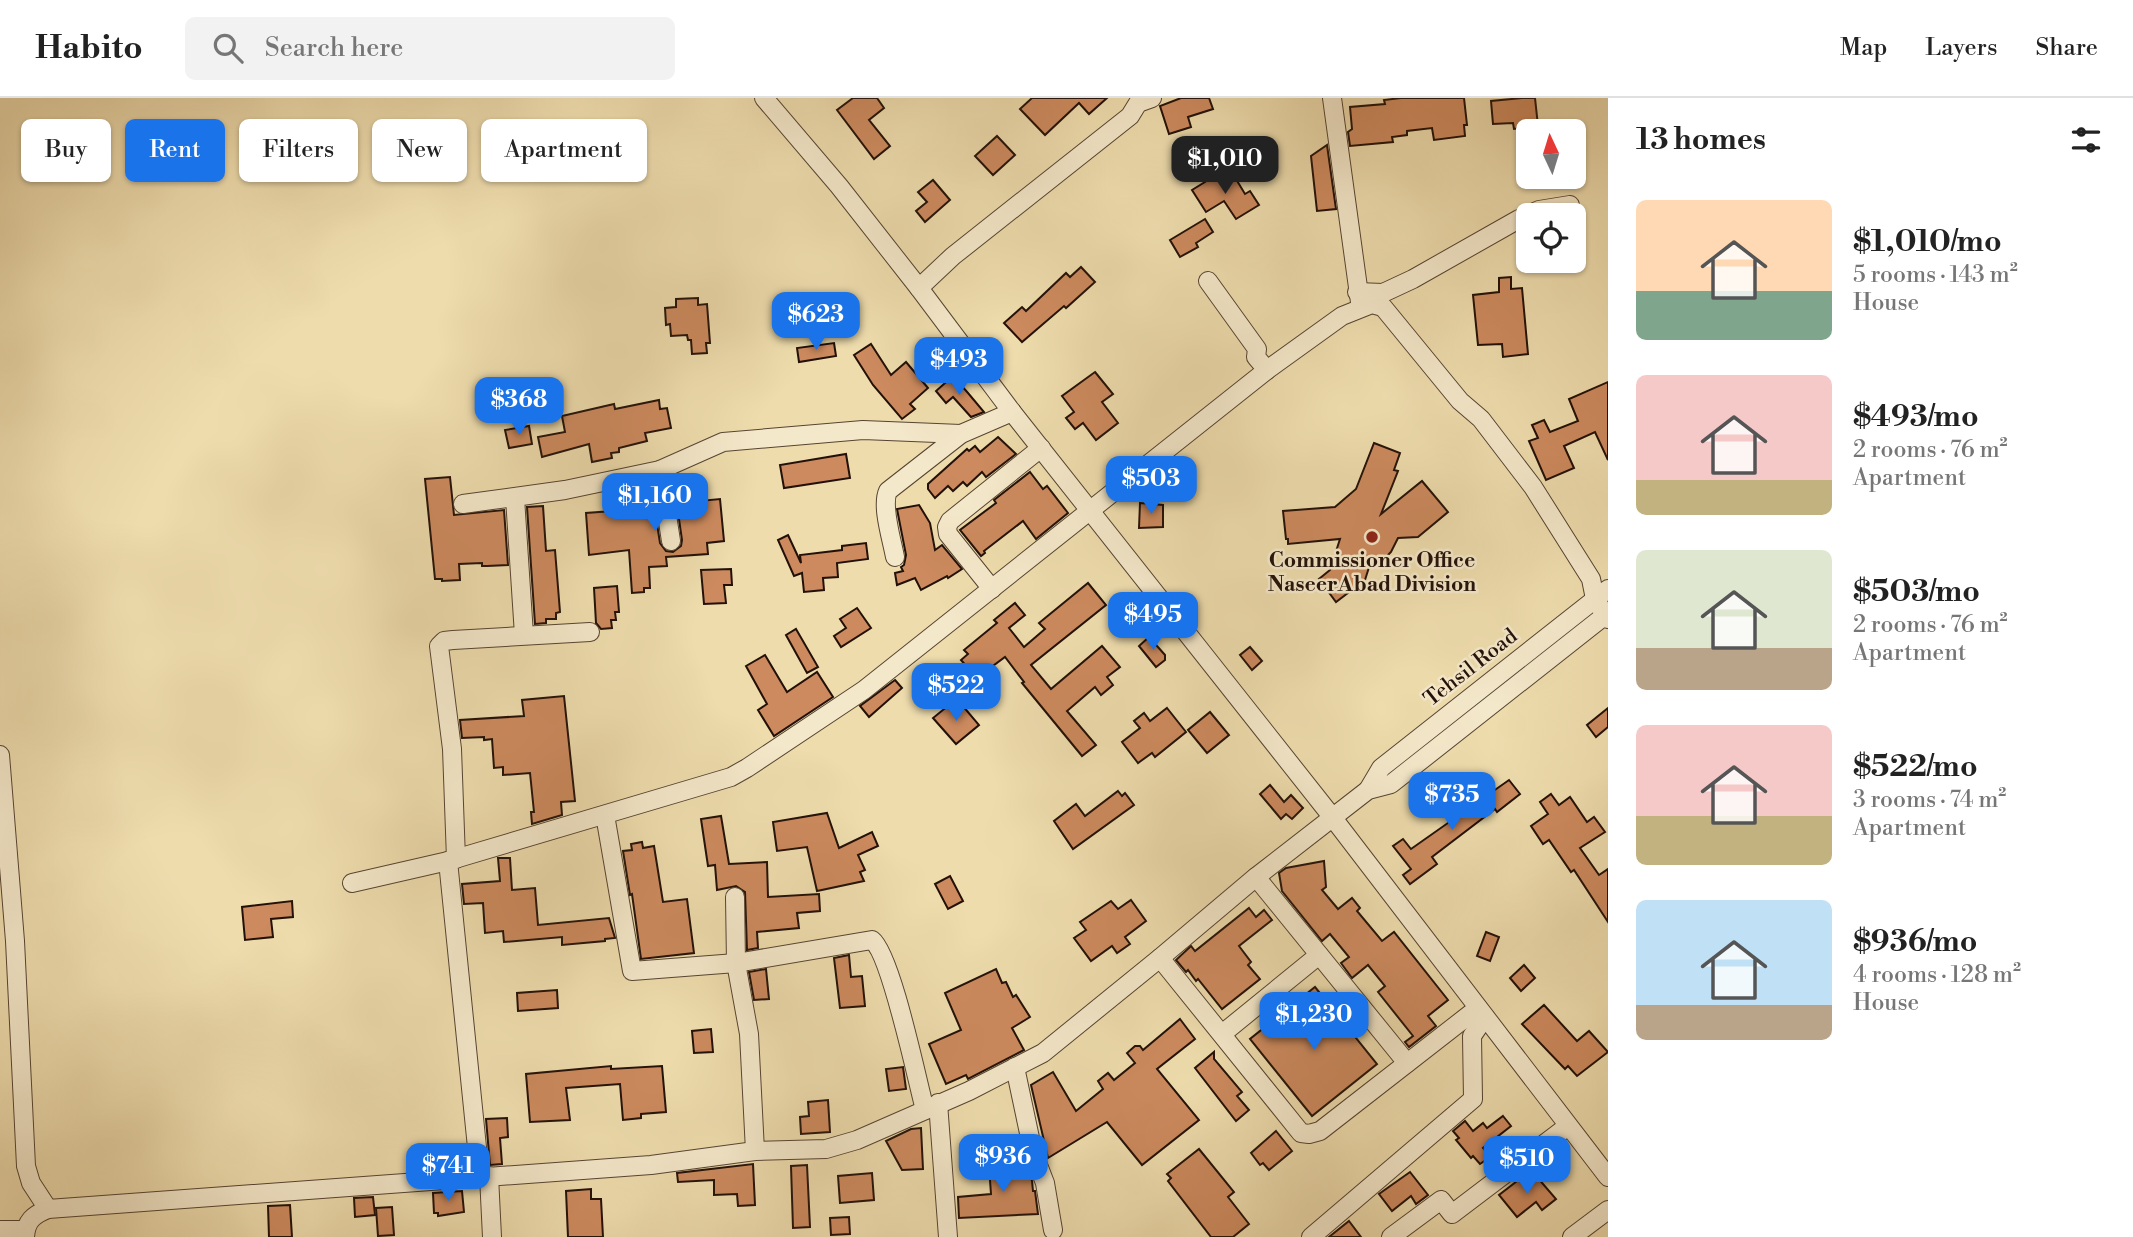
<!DOCTYPE html>
<meta charset="utf-8">
<style>
:root{--surface:#fff;--page:#f2f2f2;--text:#222;--muted:#767676;--line:#e0e0e0;--accent:#1a73e8}
body{margin:0;font-family:"Libre Bodoni",serif;background:var(--page);color:var(--text);height:100vh;display:flex;flex-direction:column;font-size:26px;white-space:nowrap}
*{box-sizing:border-box;margin:0}
p{font-size:23px;color:var(--muted)}
.icon{flex:none;width:38px;height:38px;fill:none;stroke:currentColor;stroke-width:2;stroke-linecap:round;stroke-linejoin:round}
.map{position:relative;flex:1;overflow:hidden}
.side{display:flex;flex-direction:column;background:var(--surface);width:525px}
.side>*{flex:none}
.guide{position:absolute;left:21px;top:21px;width:665px;height:63px;display:flex;gap:14px}
.needle{width:46px;rotate:356deg}
.fabs{position:absolute;left:1516px;top:21px;display:grid;gap:14px}
.fabs a{display:grid;place-items:center;width:70px;height:70px;border-radius:10px;background:var(--surface);box-shadow:0 2px 5px #0004;font-size:35px}
.price{position:absolute;translate:-50% -60px;padding:0 16px;border-radius:14px;background:var(--accent);color:#fff;font-size:23px;line-height:46px;filter:drop-shadow(0 2px 4px #0008)}
.price::after{content:'';position:absolute;left:50%;top:42px;width:21px;height:16px;margin-left:-10px;background:inherit;clip-path:polygon(0 0,100% 0,50% 100%)}
.price.on{background:#222;color:#fff}
ul{padding:0;list-style:none}
li{display:flex;align-items:center;gap:21px;height:175px;padding:0 28px}
li span{display:grid;place-items:center;flex:none;width:196px;height:140px;border-radius:10px;color:#555}
li>.icon{margin-inline-start:auto}
span .icon{width:84px;height:84px;fill:#fffc;stroke-width:1}
li b{font-size:30px}
h2{display:flex;justify-content:space-between;align-items:center;height:84px;padding:0 28px;font-size:30px}
.chip{padding:0 24px;border-radius:10px;background:var(--surface);box-shadow:0 2px 5px #0004;font-size:24px;line-height:63px}
.chip.on{background:var(--accent);color:#fff}
header{display:flex;align-items:center;gap:42px;box-sizing:border-box;height:98px;padding:0 35px;background:var(--surface);border-bottom:2px solid var(--line)}
header strong{font-size:33px}
nav{display:flex;gap:38px;margin-inline-start:auto;font-size:24px}
.search{width:490px;height:63px;background:var(--page);display:flex;align-items:center;gap:18px;box-sizing:border-box;padding:0 24px;border-radius:10px;color:var(--muted);font-size:26px}
main{display:flex;flex:1;min-height:0}
.map>svg:first-child{display:block}
.building{fill:#cc8a5e;stroke:#231109;stroke-width:2}
.lines{fill:none;stroke-linecap:round;stroke-linejoin:round}
.minor-casing{stroke:#564432;stroke-width:20}
.minor{stroke:#f4e8ca;stroke-width:18}
.poi-dot{fill:#8f2418;stroke:#f4e8ca;stroke-width:2.5}
.labels{text-anchor:middle;dominant-baseline:central;stroke-width:5;stroke-linejoin:round;paint-order:stroke}
.poi-label{font-size:21px;font-weight:bold;fill:#231109;stroke:#f4e8ca}
.street-label{font-size:21px;fill:#231109;stroke:#f4e8ca}
</style>
<header>
<strong>Habito</strong>
<div class="search"><svg class="icon" aria-label="search" viewBox="0 0 24 24"><circle cx="10" cy="10" r="6"/><path d="M15 15l6 6"/></svg>Search here</div>
<nav><a>Map</a><a>Layers</a><a>Share</a></nav>
</header>
<main>
<div class="map">
<svg width="1608" height="1139" viewBox="0 0 1608 1139">
<rect width="100%" height="100%" fill="#eedcad"/>
<filter id="stains"><feTurbulence type="fractalNoise" baseFrequency=".00286" numOctaves="4"/><feColorMatrix values="0 0 0 0 .2 0 0 0 0 .09 0 0 0 0 .02 0 0 0 .5 -.17"/></filter>
<radialGradient id="worn" r=".72"><stop offset=".6" stop-color="#630" stop-opacity="0"/><stop offset="1" stop-color="#630" stop-opacity=".3"/></radialGradient>
<g class="building">
<path d="M853,0H877L884,10L869,22L890,48L874,61L837,12Z"/>
<path d="M1032,0H1107L1089,16L1079,5L1045,37L1020,11Z"/>
<path d="M1181,0H1209L1213,11L1188,19L1191,29L1169,36L1160,8Z"/>
<path d="M1401,0H1464L1467,27H1464L1465,38L1434,42L1432,30L1407,33V37L1392,39L1393,44L1350,48L1348,34L1352,31L1350,9L1385,6L1384,2Z"/>
<path d="M1522,0H1535L1538,28L1514,31L1513,25L1493,26L1491,3Z"/>
<path d="M997,38L1015,57L993,77L975,58Z"/>
<path d="M1327,47L1336,111L1317,113L1311,58Z"/>
<path d="M268,53L285,71L277,79L260,61Z"/>
<path d="M1218,76L1223,82L1233,76L1245,96L1250,93L1259,107L1236,121L1224,103L1206,114L1192,92Z"/>
<path d="M933,82L950,102L925,124L916,113L927,104L918,94Z"/>
<path d="M1205,121L1213,134L1196,145L1198,149L1180,159L1170,142Z"/>
<path d="M1081,169L1095,184L1066,210L1064,208L1022,244L1004,225L1022,209L1026,213L1066,175L1070,179Z"/>
<path d="M1511,179V191L1522,190L1528,256L1503,259L1502,246L1478,247L1473,197L1499,194V180Z"/>
<path d="M698,200V207L707,206L710,245H706L707,255L692,256L691,242H688L687,237L671,238L670,226L666,227L665,210L676,209V201Z"/>
<path d="M834,245L836,258L799,264L797,250Z"/>
<path d="M871,246L891,277L906,264L928,290L910,306L915,311L902,321L873,287L854,257Z"/>
<path d="M1095,274L1113,296L1102,304L1118,325L1096,342L1083,325L1075,331L1066,320L1074,314L1062,298Z"/>
<path d="M953,278L968,295L984,314L971,319L953,299L946,305L936,293Z"/>
<path d="M1608,284V362L1595,334L1564,348L1574,370L1546,382L1529,343L1538,340L1532,327L1544,322L1550,334L1578,323L1569,301Z"/>
<path d="M659,302L660,311L667,310L671,330L645,335L647,343L619,350V354L611,355L612,360L592,364L589,346L542,359L538,339L565,334L562,318L614,306L615,311Z"/>
<path d="M529,328L532,346L509,350L505,332Z"/>
<path d="M998,339L1016,356L986,379L982,374L967,388L963,384L953,393L948,388L935,400L928,391V386L967,351L969,353L975,348L980,354Z"/>
<path d="M1374,345L1400,355L1394,372L1398,373L1381,416L1422,383L1448,414L1418,439L1398,440L1391,454L1385,460L1371,463L1365,482L1336,504L1319,481L1330,472L1340,441L1288,446V441H1286L1283,413L1335,409L1356,391Z"/>
<path d="M846,356L850,380L784,390L780,367Z"/>
<path d="M1030,374L1043,391L1047,388L1068,415L1036,441L1023,423L984,453L985,455L981,458L960,432L996,405L994,402Z"/>
<path d="M687,377L690,404L720,401L724,443L707,445L708,456L666,459L667,468L649,469L650,490H644V494L632,495L629,452L589,457L586,415L654,410V407L660,445L666,453L673,454L681,448L682,442L673,379Z"/>
<path d="M450,379L454,417L504,412L508,467L487,468H482V465L459,466L460,482L442,483V481H435L425,381Z"/>
<path d="M1140,405L1163,407V429L1139,430Z"/>
<path d="M919,407L930,425L935,452L942,447L962,471L948,480L947,478L921,492L915,480L897,487L895,475L903,473L901,469L904,467L906,457L897,411Z"/>
<path d="M543,408L546,453L555,452L560,514L556,515V521H546V525L535,526L527,409Z"/>
<path d="M788,437L801,465L800,457L842,452V448L866,445L868,461L837,465L838,479L823,480L824,492L804,494L802,475L794,478L778,442Z"/>
<path d="M731,471L732,487H724L726,505L704,506L701,472Z"/>
<path d="M1088,485L1106,507L1031,567L1051,591L1102,548L1120,569L1107,579L1113,587L1101,597L1095,589L1067,613L1096,647L1082,658L1022,585L1024,584L1005,559L982,576L979,572L974,577L961,562L968,556L964,552L997,525L994,522L1015,505L1025,517L1009,530L1024,549L1045,531L1039,525Z"/>
<path d="M617,488L619,514H615L616,522H611L612,530L601,531L596,525L594,490Z"/>
<path d="M857,510L871,530L841,549L834,538L846,530L840,521Z"/>
<path d="M796,531L818,569L807,575L786,537Z"/>
<path d="M1149,539L1165,557V562L1156,569L1139,548Z"/>
<path d="M1250,549L1262,563L1252,572L1240,557Z"/>
<path d="M765,557L787,594L817,574L833,599L774,638L758,612L767,606L746,568Z"/>
<path d="M895,582L902,590L869,619L860,608Z"/>
<path d="M564,598L575,703L561,704L562,717L532,726L531,714H534L530,675L503,677V669L494,670L492,641L484,642V639L462,640L460,622L524,618L522,602Z"/>
<path d="M949,607L955,613L962,607L979,627L956,646L933,620Z"/>
<path d="M1167,610L1186,634L1155,659L1152,655L1138,665L1122,644L1140,630L1134,623L1144,615L1150,623Z"/>
<path d="M1608,610V629L1596,639L1587,627Z"/>
<path d="M1210,614L1229,637L1207,655L1188,632Z"/>
<path d="M1509,682L1520,696L1497,714L1495,711L1432,759L1437,766L1410,786L1403,777L1411,771L1393,748L1403,741L1411,751Z"/>
<path d="M1270,687L1284,704L1291,697L1303,710L1292,721L1286,716L1281,721L1260,696Z"/>
<path d="M1118,693L1122,698L1125,695L1134,707L1073,751L1054,723L1076,706L1085,718Z"/>
<path d="M1551,696L1559,707L1570,699L1587,724L1594,719L1605,734L1580,750L1599,777L1608,771V824L1574,772L1571,774L1549,742L1543,746L1531,728L1548,716L1540,704Z"/>
<path d="M827,715L839,750L872,734L878,748L858,757L865,772L860,774L864,783L817,793L807,749L777,753L773,724Z"/>
<path d="M721,718L729,766L767,764L768,799L819,796L820,813L797,815L799,830L757,834L758,850L747,852L745,794L736,788L717,792L715,767L708,768L701,721Z"/>
<path d="M642,744L643,750L654,748L663,804L687,801L694,855L641,861L632,796L630,797L623,753L632,752L631,746Z"/>
<path d="M498,760H510L512,792L535,790L538,827L609,820L615,840L605,841V843L562,847V839L504,844L503,833L485,835L483,805L464,806L462,786L500,783Z"/>
<path d="M1324,763L1326,789L1322,792L1338,811L1352,800L1360,810L1357,813L1382,843L1394,834L1448,902L1428,918L1436,928L1409,949L1405,944L1413,938L1378,894L1385,888L1368,867L1352,880L1341,865L1349,859L1330,836L1322,843L1282,793L1279,775L1286,770Z"/>
<path d="M950,778L963,803L948,811L935,786Z"/>
<path d="M1131,802L1146,823L1125,839L1130,846L1117,855L1112,848L1091,863L1074,840L1086,832L1080,824L1111,803L1118,811Z"/>
<path d="M292,803L293,819L271,821L273,839L245,842L242,809Z"/>
<path d="M1249,810L1256,819L1264,812L1272,822L1239,848L1251,864L1248,867L1260,881L1222,911L1198,881L1196,883L1188,872L1186,874L1176,862L1191,848L1195,853Z"/>
<path d="M1486,834L1499,839L1490,863L1477,858Z"/>
<path d="M849,857L851,879L862,878L865,908L840,910L834,860Z"/>
<path d="M1524,867L1535,880L1521,893L1510,880Z"/>
<path d="M766,871L769,901L754,902L749,874Z"/>
<path d="M996,871L1002,885L1006,884L1013,899L1016,897L1030,919L1012,930L1024,952L968,981L966,977L946,986L929,946L961,932L945,895Z"/>
<path d="M1315,889L1377,966L1312,1018L1250,941Z"/>
<path d="M557,892L558,910L518,913L517,895Z"/>
<path d="M1544,907L1577,943L1589,933L1608,954L1577,978L1568,968L1565,971L1522,926Z"/>
<path d="M1180,921L1195,941L1157,971L1199,1022L1142,1067L1107,1024L1048,1060L1031,987L1053,974L1076,1013L1103,991L1098,983L1108,975L1114,982L1135,965L1127,955L1135,948H1140L1143,952Z"/>
<path d="M711,931L713,954L694,955L692,933Z"/>
<path d="M1214,954V961L1242,994L1237,998L1249,1012L1236,1023L1195,970Z"/>
<path d="M611,968V971L662,968L666,1014L641,1016V1020L623,1022L620,986L566,990L570,1022L530,1024L526,976Z"/>
<path d="M903,969L906,991L889,993L886,971Z"/>
<path d="M828,1002L830,1034L801,1036L800,1019L809,1018L808,1004Z"/>
<path d="M1503,1018L1511,1028L1483,1050L1490,1059L1480,1066L1473,1058L1471,1060L1456,1042L1459,1040L1453,1033L1465,1023L1473,1033L1483,1025L1487,1030Z"/>
<path d="M507,1020L508,1039L500,1040L502,1066L490,1067L486,1021Z"/>
<path d="M921,1030L923,1071L902,1072L886,1043L911,1031Z"/>
<path d="M1276,1033L1292,1053L1269,1072L1263,1065L1260,1067L1251,1055Z"/>
<path d="M1199,1051L1234,1094L1228,1099L1249,1126L1233,1139H1211L1168,1083L1171,1080L1167,1076Z"/>
<path d="M1024,1063L1032,1083L1033,1093H1035L1038,1116L959,1120L958,1099L991,1096L989,1068H1001V1065Z"/>
<path d="M753,1066L755,1107L738,1108L737,1096L714,1097V1082L678,1084L677,1075Z"/>
<path d="M807,1067L810,1129L793,1130L791,1068Z"/>
<path d="M1410,1074L1428,1097L1416,1106L1411,1098L1392,1113L1379,1096Z"/>
<path d="M872,1075L874,1102L840,1105L838,1078Z"/>
<path d="M1537,1079L1556,1101L1542,1112L1536,1104L1517,1119L1499,1097L1521,1080L1527,1087Z"/>
<path d="M591,1091V1101H601L603,1139H568L566,1093Z"/>
<path d="M462,1093L464,1114L438,1118V1115H434L433,1095Z"/>
<path d="M373,1099L375,1117L355,1119L354,1100Z"/>
<path d="M290,1107L292,1139H269L268,1108Z"/>
<path d="M392,1109L394,1137L378,1138L376,1110Z"/>
<path d="M849,1119L850,1136L831,1137L830,1120Z"/>
<path d="M1349,1123L1361,1139H1329Z"/>
</g>
<g class="lines">
<defs>
<g id="minor">
<path d="M764,0L839,88L919,190L1012,314L1333,720L1608,1079"/>
<path d="M1332,0L1360,204"/>
<path d="M1208,183L1257,251L1256,259L1267,272"/>
<path d="M919,190L953,158L1130,18L1138,5L1152,0"/>
<path d="M1357,194L1383,195L1413,181L1519,121L1539,112L1570,107"/>
<path d="M660,372L671,443"/>
<path d="M515,400L524,537"/>
<path d="M463,406L565,392L660,372L723,344L863,332L961,336"/>
<path d="M895,459C892,442 881,408 888,393L961,336L1012,314"/>
<path d="M992,491L948,436L947,429L950,423L1041,350"/>
<path d="M0,657L15,843L26,1068L31,1085L48,1111"/>
<path d="M1368,692L1381,670L1608,491"/>
<path d="M605,717L632,873L736,865L872,842C891,856 917,982 925,1012"/>
<path d="M456,761L452,651L439,548L444,543L453,542L590,534"/>
<path d="M448,763L480,1079"/>
<path d="M1256,779L1407,965"/>
<path d="M352,785L448,763L731,679L747,670L864,592L1267,272L1342,218L1372,206L1383,209L1460,303L1481,321L1533,389L1591,481L1595,501L1608,521"/>
<path d="M735,799L736,865L749,936L755,1053"/>
<path d="M1160,860L1301,1035L1309,1036L1320,1033L1478,910"/>
<path d="M1222,936L1319,857"/>
<path d="M1015,969L1033,1054L1045,1085L1053,1132"/>
<path d="M938,1005L948,1139"/>
<path d="M489,1078L492,1139"/>
<path d="M0,1132H25"/>
<path d="M25,1139C26,1123 33,1117 48,1111L651,1067L755,1053L826,1051L857,1042L969,993L1043,955L1160,860L1256,779L1368,692L1391,686L1608,515"/>
<path d="M1311,1139L1473,1001L1472,938L1485,919"/>
<path d="M1391,1139L1441,1102L1452,1116L1568,1028"/>
<path d="M1572,1139L1608,1112"/>
</g>
</defs>
<use href="#minor" class="minor-casing"/>
<use href="#minor" class="minor"/>
</g>
<circle class="poi-dot" cx="1372" cy="439" r="7"/>
<g class="labels">
<g class="poi-label">
<text x="1372" y="463">Commissioner Office<tspan x="1372" dy="24">NaseerAbad Division</tspan></text>
</g>
<g class="street-label">
<text transform="translate(1471 570) rotate(-38)">Tehsil Road</text>
</g>
</g>
<rect width="100%" height="100%" filter="url(#stains)"/>
<rect width="100%" height="100%" fill="url(#worn)"/>
</svg>
<div class="fabs">
<a><svg class="needle" viewBox="-14 -14 28 28"><path d="M0-13l5 13h-10z" fill="#e53935"/><path d="M0 13l5-13h-10z" fill="#767676"/></svg></a>
<a><svg class="icon" aria-label="locate" viewBox="0 0 24 24"><circle cx="12" cy="12" r="6"/><path d="M12 2v4M12 18v4M2 12h4M18 12h4"/></svg></a>
</div>
<b class="price on" style="left:1225px;top:98px">$1,010</b>
<b class="price" style="left:816px;top:254px">$623</b>
<b class="price" style="left:959px;top:299px">$493</b>
<b class="price" style="left:519px;top:339px">$368</b>
<b class="price" style="left:1151px;top:418px">$503</b>
<b class="price" style="left:655px;top:435px">$1,160</b>
<b class="price" style="left:1153px;top:554px">$495</b>
<b class="price" style="left:956px;top:625px">$522</b>
<b class="price" style="left:1452px;top:734px">$735</b>
<b class="price" style="left:1314px;top:954px">$1,230</b>
<b class="price" style="left:1003px;top:1096px">$936</b>
<b class="price" style="left:1527px;top:1098px">$510</b>
<b class="price" style="left:448px;top:1105px">$741</b>
<div class="guide">
<a class="chip">Buy</a>
<a class="chip on">Rent</a>
<a class="chip">Filters</a>
<a class="chip">New</a>
<a class="chip">Apartment</a>
</div>
</div>
<section class="side">
<h2>13 homes<svg class="icon" aria-label="filters" viewBox="0 0 24 24"><path d="M4 7h16M4 17h16"/><circle cx="9" cy="7" r="2"/><circle cx="15" cy="17" r="2"/></svg></h2>
<ul>
<li><span style="background:linear-gradient(#ffd9b3 65%,#7fa58c 0)"><svg class="icon" aria-label="home" viewBox="0 0 24 24"><path d="M3 11l9-7 9 7M6 9v11h12V9"/></svg></span><div><b>$1,010/mo</b><p>5 rooms · 143 m²</p><p>House</p></div></li>
<li><span style="background:linear-gradient(#f6c9c9 75%,#c2b280 0)"><svg class="icon" aria-label="home" viewBox="0 0 24 24"><path d="M3 11l9-7 9 7M6 9v11h12V9"/></svg></span><div><b>$493/mo</b><p>2 rooms · 76 m²</p><p>Apartment</p></div></li>
<li><span style="background:linear-gradient(#dfe7d0 70%,#b9a48a 0)"><svg class="icon" aria-label="home" viewBox="0 0 24 24"><path d="M3 11l9-7 9 7M6 9v11h12V9"/></svg></span><div><b>$503/mo</b><p>2 rooms · 76 m²</p><p>Apartment</p></div></li>
<li><span style="background:linear-gradient(#f6c9c9 65%,#c2b280 0)"><svg class="icon" aria-label="home" viewBox="0 0 24 24"><path d="M3 11l9-7 9 7M6 9v11h12V9"/></svg></span><div><b>$522/mo</b><p>3 rooms · 74 m²</p><p>Apartment</p></div></li>
<li><span style="background:linear-gradient(#bfe0f5 75%,#b9a48a 0)"><svg class="icon" aria-label="home" viewBox="0 0 24 24"><path d="M3 11l9-7 9 7M6 9v11h12V9"/></svg></span><div><b>$936/mo</b><p>4 rooms · 128 m²</p><p>House</p></div></li>
</ul>
</section>
</main>
